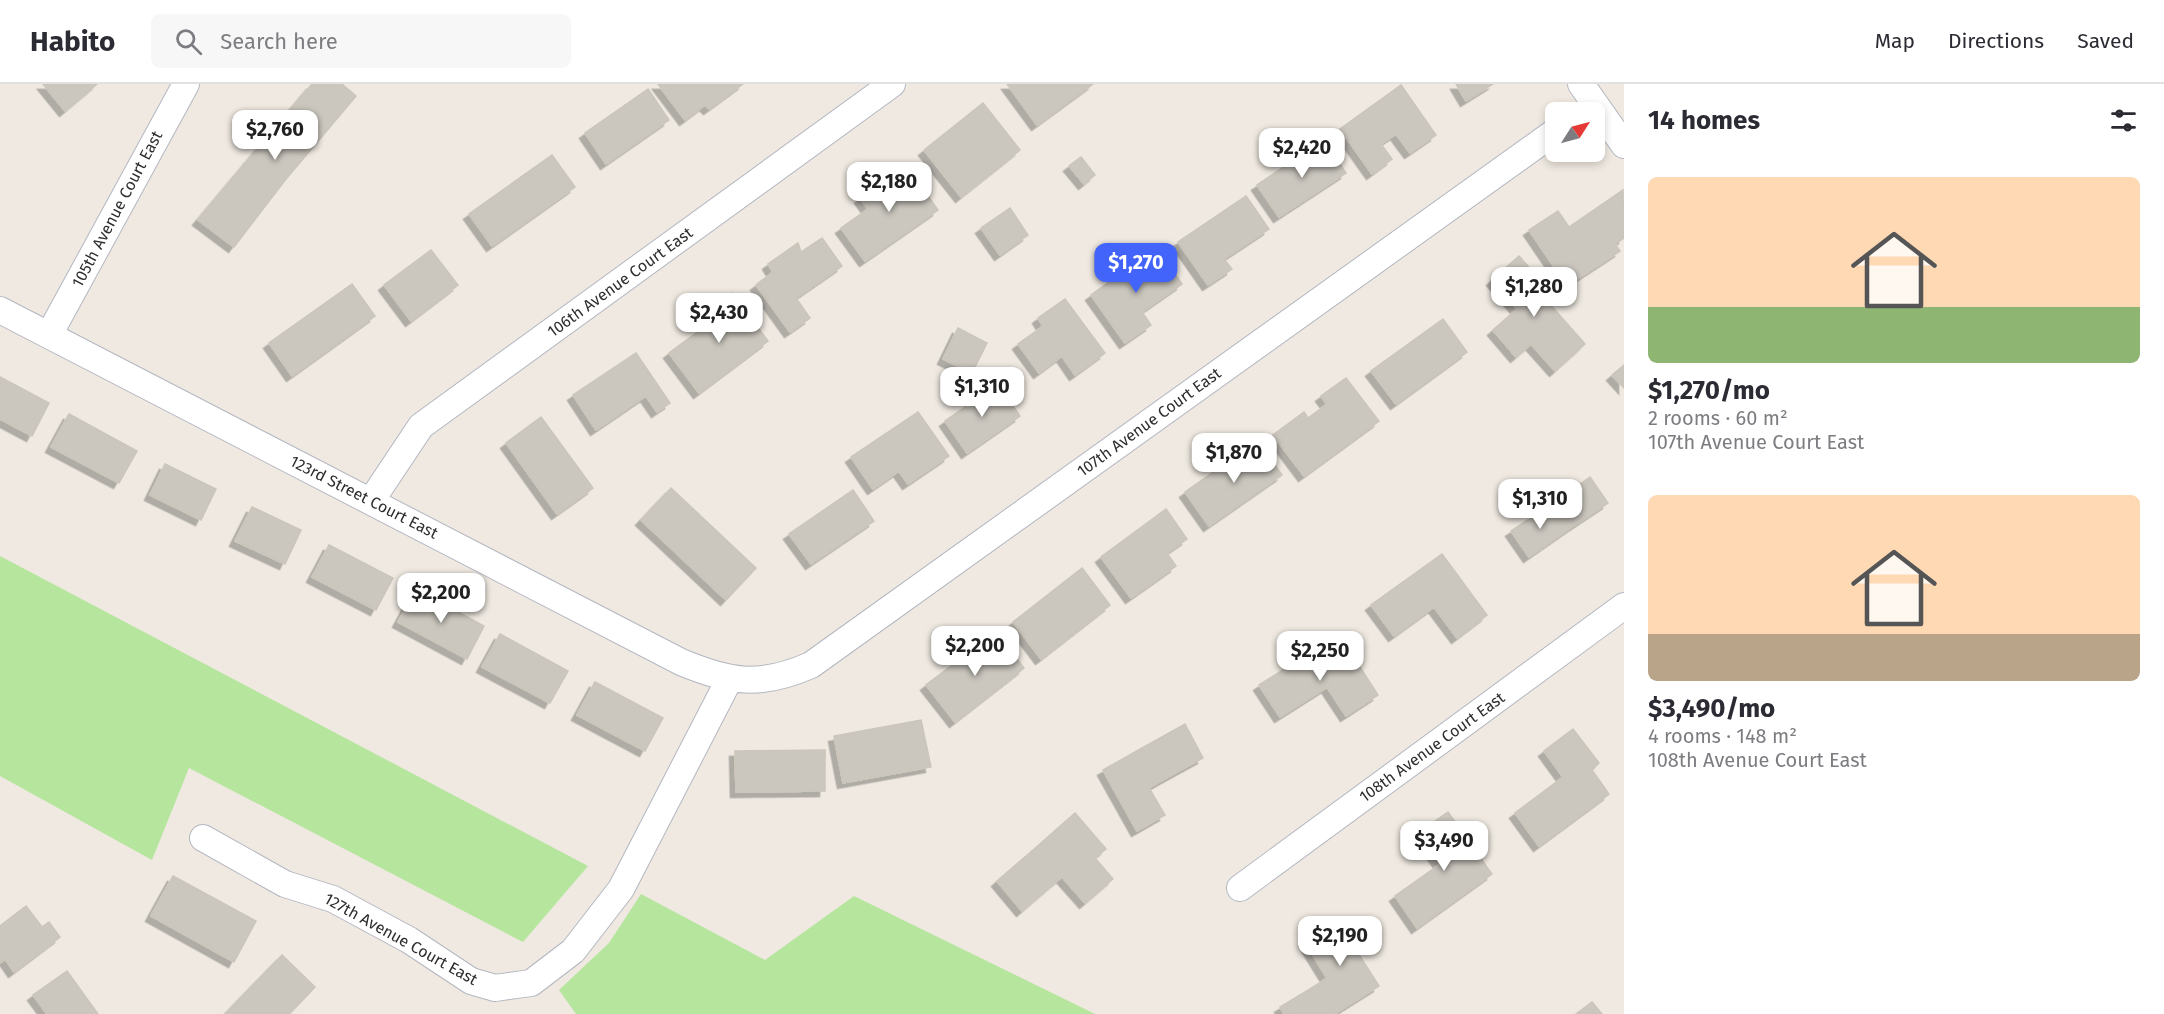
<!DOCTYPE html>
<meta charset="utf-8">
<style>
:root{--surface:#fff;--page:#f7f7f7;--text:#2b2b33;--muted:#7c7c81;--line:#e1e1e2;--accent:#4264fb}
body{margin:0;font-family:"Fira Sans",sans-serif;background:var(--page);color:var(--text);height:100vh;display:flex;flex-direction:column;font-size:22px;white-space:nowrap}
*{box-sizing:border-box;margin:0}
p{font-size:20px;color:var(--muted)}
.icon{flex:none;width:33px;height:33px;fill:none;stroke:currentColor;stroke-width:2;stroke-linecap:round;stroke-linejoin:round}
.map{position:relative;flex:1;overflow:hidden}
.sheet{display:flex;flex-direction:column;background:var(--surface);width:540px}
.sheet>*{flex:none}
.needle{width:39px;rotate:54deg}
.fabs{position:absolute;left:1545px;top:18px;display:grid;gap:12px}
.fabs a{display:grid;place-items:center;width:60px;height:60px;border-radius:9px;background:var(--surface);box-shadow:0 3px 9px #0003;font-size:30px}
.price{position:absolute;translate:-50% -51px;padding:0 14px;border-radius:12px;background:#fff;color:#222;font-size:20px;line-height:39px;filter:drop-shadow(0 2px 3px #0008)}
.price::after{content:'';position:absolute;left:50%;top:36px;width:18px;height:14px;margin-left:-9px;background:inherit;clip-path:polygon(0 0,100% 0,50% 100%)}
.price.selected{background:var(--accent);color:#fff}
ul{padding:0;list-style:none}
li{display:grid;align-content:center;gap:12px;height:318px;padding:0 24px}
li span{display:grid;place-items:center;height:186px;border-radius:9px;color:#555}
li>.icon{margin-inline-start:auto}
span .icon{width:108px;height:108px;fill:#fffc;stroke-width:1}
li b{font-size:26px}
h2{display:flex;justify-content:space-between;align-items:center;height:72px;padding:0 24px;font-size:26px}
header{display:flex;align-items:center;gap:36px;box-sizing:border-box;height:84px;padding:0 30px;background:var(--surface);border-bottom:2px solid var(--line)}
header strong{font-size:28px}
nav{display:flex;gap:33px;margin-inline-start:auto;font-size:21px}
.search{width:420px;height:54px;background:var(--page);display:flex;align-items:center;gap:15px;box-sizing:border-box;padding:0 21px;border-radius:9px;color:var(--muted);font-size:22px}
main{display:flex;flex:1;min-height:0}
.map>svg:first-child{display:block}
.green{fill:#b6e59e}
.building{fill:#cbc7bf;stroke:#cbc5ba;stroke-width:1.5;filter:url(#shadow)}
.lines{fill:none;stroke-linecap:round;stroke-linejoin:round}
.minor-casing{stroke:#b4b7c1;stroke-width:28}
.minor{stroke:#fff;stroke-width:26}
.labels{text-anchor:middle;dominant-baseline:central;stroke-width:4.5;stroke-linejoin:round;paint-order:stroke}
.street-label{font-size:16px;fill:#2e2e2e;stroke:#fff}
</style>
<header>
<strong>Habito</strong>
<div class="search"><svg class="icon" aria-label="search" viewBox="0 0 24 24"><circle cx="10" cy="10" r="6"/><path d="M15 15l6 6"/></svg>Search here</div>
<nav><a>Map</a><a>Directions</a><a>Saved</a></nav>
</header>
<main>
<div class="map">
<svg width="1624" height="930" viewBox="0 0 1624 930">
<defs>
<filter id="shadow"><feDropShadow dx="-5.5" dy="5.5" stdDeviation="0" flood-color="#0004"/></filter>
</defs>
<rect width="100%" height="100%" fill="#efe9e1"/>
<g class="green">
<path d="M0,472L588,782L523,858L189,684L152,776L0,692Z"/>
<path d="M641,810L765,876L854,812L1095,930H576L559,906L609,859Z"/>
</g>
<g class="building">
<path d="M43,0H97L65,27Z"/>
<path d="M312,0H342L356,12L286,95L234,163L198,136Z"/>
<path d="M658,0H743L709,25L705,21L685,36Z"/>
<path d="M1007,0H1093L1037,41Z"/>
<path d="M1456,0H1493L1466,17Z"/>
<path d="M1401,1L1436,51L1410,69L1396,50L1381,60L1392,75L1372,90L1340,45Z"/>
<path d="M648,5L669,36L606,80L585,49Z"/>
<path d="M983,19L1020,66L961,113L924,66Z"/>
<path d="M1324,56L1346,89L1279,133L1257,101Z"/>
<path d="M552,71L575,103L492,162L469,130Z"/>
<path d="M1081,73L1095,91L1084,100L1069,82Z"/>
<path d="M907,82L938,126L865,177L841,144L868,125L860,114Z"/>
<path d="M1623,106L1624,154L1615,160L1620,167L1567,202L1529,146L1558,127L1569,143Z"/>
<path d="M1246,112L1269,145L1224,175L1232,185L1208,201L1178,158Z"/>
<path d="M1010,124L1028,151L1000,171L981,144Z"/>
<path d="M822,154L842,182L796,214L810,234L790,248L756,201L773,188L768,180L798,159L801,168Z"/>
<path d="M1157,164L1182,200L1142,228L1151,241L1125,259L1091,211Z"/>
<path d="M431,166L458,201L411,237L384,201Z"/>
<path d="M1519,172L1546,203L1540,209L1585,260L1555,287L1531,260L1516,273L1493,246L1517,225L1492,196Z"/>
<path d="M352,200L375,232L292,292L269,259Z"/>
<path d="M732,209L768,257L699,309L669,269L711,238L704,229Z"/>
<path d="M1065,215L1105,269L1075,291L1062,272L1039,289L1018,260L1043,242L1038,234Z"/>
<path d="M1443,235L1467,268L1396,320L1371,287Z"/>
<path d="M958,244L987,259L972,289L943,275Z"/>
<path d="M636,269L670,319L657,328L646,312L596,346L573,311Z"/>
<path d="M1624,281V304L1612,291Z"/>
<path d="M0,293L49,319L32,352L0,335Z"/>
<path d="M1346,294L1379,337L1304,392L1273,351L1304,328L1308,334L1327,320L1321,312Z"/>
<path d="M998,300L1020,332L967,369L945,337Z"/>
<path d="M918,328L949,372L908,400L899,387L873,405L851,373Z"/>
<path d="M69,330L137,367L119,399L51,363Z"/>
<path d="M541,333L593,404L557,430L506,359Z"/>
<path d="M1258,357L1282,391L1209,442L1185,408Z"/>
<path d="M165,380L216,405L201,436L150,411Z"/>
<path d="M1590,393L1608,419L1569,445L1552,420Z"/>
<path d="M671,404L756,484L726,516L641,436Z"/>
<path d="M853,406L874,437L811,480L789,450Z"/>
<path d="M1552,420L1569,445L1529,473L1511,447Z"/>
<path d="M252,423L301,446L285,480L235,457Z"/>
<path d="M1166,425L1187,455L1167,469L1176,482L1131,514L1101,473Z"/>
<path d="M329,461L393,494L376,526L312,493Z"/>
<path d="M1442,470L1487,531L1457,554L1434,523L1394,552L1371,521Z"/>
<path d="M1082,484L1110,521L1041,575L1013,538Z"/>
<path d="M416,505L484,542L467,575L398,538Z"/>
<path d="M996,548L1024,584L955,638L926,601Z"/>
<path d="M500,550L568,587L550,619L482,583Z"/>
<path d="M1329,557L1343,579L1353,572L1378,611L1346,632L1327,603L1280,633L1259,601Z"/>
<path d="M595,598L663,634L645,667L577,631Z"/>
<path d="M921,636L931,683L843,699L834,652Z"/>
<path d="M1185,640L1203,674L1161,697L1142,664Z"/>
<path d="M1573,645L1599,679L1592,686L1609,710L1539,762L1515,729L1563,693L1544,667Z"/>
<path d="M1142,664L1161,697L1149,704L1165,731L1137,747L1103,686Z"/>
<path d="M825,666V707L736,708L735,667Z"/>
<path d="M1448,728L1492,790L1417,844L1395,812L1440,780L1418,749Z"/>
<path d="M1075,729L1106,765L1095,774L1113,795L1085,819L1062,793L1058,796L1032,767Z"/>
<path d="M1032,767L1058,796L1022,827L997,797Z"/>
<path d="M173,792L256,837L234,878L151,832Z"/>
<path d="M26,822L42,843L49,838L60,853L14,888L5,875L0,879V842Z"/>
<path d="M1337,836L1379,902L1336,929L1318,900L1327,894L1304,857Z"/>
<path d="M282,871L315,903L289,930H225Z"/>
<path d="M67,887L98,930H47L33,911Z"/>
<path d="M1318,900L1336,929L1284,930L1280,923Z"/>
<path d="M1592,918L1602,930H1576Z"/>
</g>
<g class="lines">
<defs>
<g id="minor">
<path d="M1581,0L1624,61"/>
<path d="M0,226L681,578C731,599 761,603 811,581L1556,47"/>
<path d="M49,251L186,0"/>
<path d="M371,417L421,342L892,0"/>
<path d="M203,754L285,800L333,815L409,856L471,897L495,904L531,899L573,867L621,805L730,594"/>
<path d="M1240,804L1624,522"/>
</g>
</defs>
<use href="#minor" class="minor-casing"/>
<use href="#minor" class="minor"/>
</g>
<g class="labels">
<g class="street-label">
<text transform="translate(117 125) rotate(-62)">105th Avenue Court East</text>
<text transform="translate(620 198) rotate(-36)">106th Avenue Court East</text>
<text transform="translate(1149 338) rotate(-36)">107th Avenue Court East</text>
<text transform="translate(364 413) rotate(27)">123rd Street Court East</text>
<text transform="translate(1432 663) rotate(-36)">108th Avenue Court East</text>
<text transform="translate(401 855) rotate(29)">127th Avenue Court East</text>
</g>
</g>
</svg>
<div class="fabs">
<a><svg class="needle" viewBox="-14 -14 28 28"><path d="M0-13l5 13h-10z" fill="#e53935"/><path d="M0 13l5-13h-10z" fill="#7c7c81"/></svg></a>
</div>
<b class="price" style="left:275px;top:77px">$2,760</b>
<b class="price" style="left:1302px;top:95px">$2,420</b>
<b class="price" style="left:889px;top:129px">$2,180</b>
<b class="price selected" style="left:1136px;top:210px">$1,270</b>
<b class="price" style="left:1534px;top:234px">$1,280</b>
<b class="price" style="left:719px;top:260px">$2,430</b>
<b class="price" style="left:982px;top:334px">$1,310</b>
<b class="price" style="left:1234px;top:400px">$1,870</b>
<b class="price" style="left:1540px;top:446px">$1,310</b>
<b class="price" style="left:441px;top:540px">$2,200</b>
<b class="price" style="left:975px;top:593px">$2,200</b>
<b class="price" style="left:1320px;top:598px">$2,250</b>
<b class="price" style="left:1444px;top:788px">$3,490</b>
<b class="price" style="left:1340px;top:883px">$2,190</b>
</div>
<section class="sheet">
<h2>14 homes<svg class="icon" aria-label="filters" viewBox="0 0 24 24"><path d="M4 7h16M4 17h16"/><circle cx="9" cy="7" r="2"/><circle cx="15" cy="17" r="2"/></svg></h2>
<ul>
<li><span style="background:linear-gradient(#ffd9b3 70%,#8fb573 0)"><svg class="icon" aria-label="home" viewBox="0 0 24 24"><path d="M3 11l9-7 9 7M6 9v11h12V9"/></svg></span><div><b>$1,270/mo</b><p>2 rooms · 60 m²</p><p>107th Avenue Court East</p></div></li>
<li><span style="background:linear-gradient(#ffd9b3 75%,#b9a48a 0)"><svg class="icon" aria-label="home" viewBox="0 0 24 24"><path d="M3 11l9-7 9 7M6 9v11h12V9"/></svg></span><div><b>$3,490/mo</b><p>4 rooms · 148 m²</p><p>108th Avenue Court East</p></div></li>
</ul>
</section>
</main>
